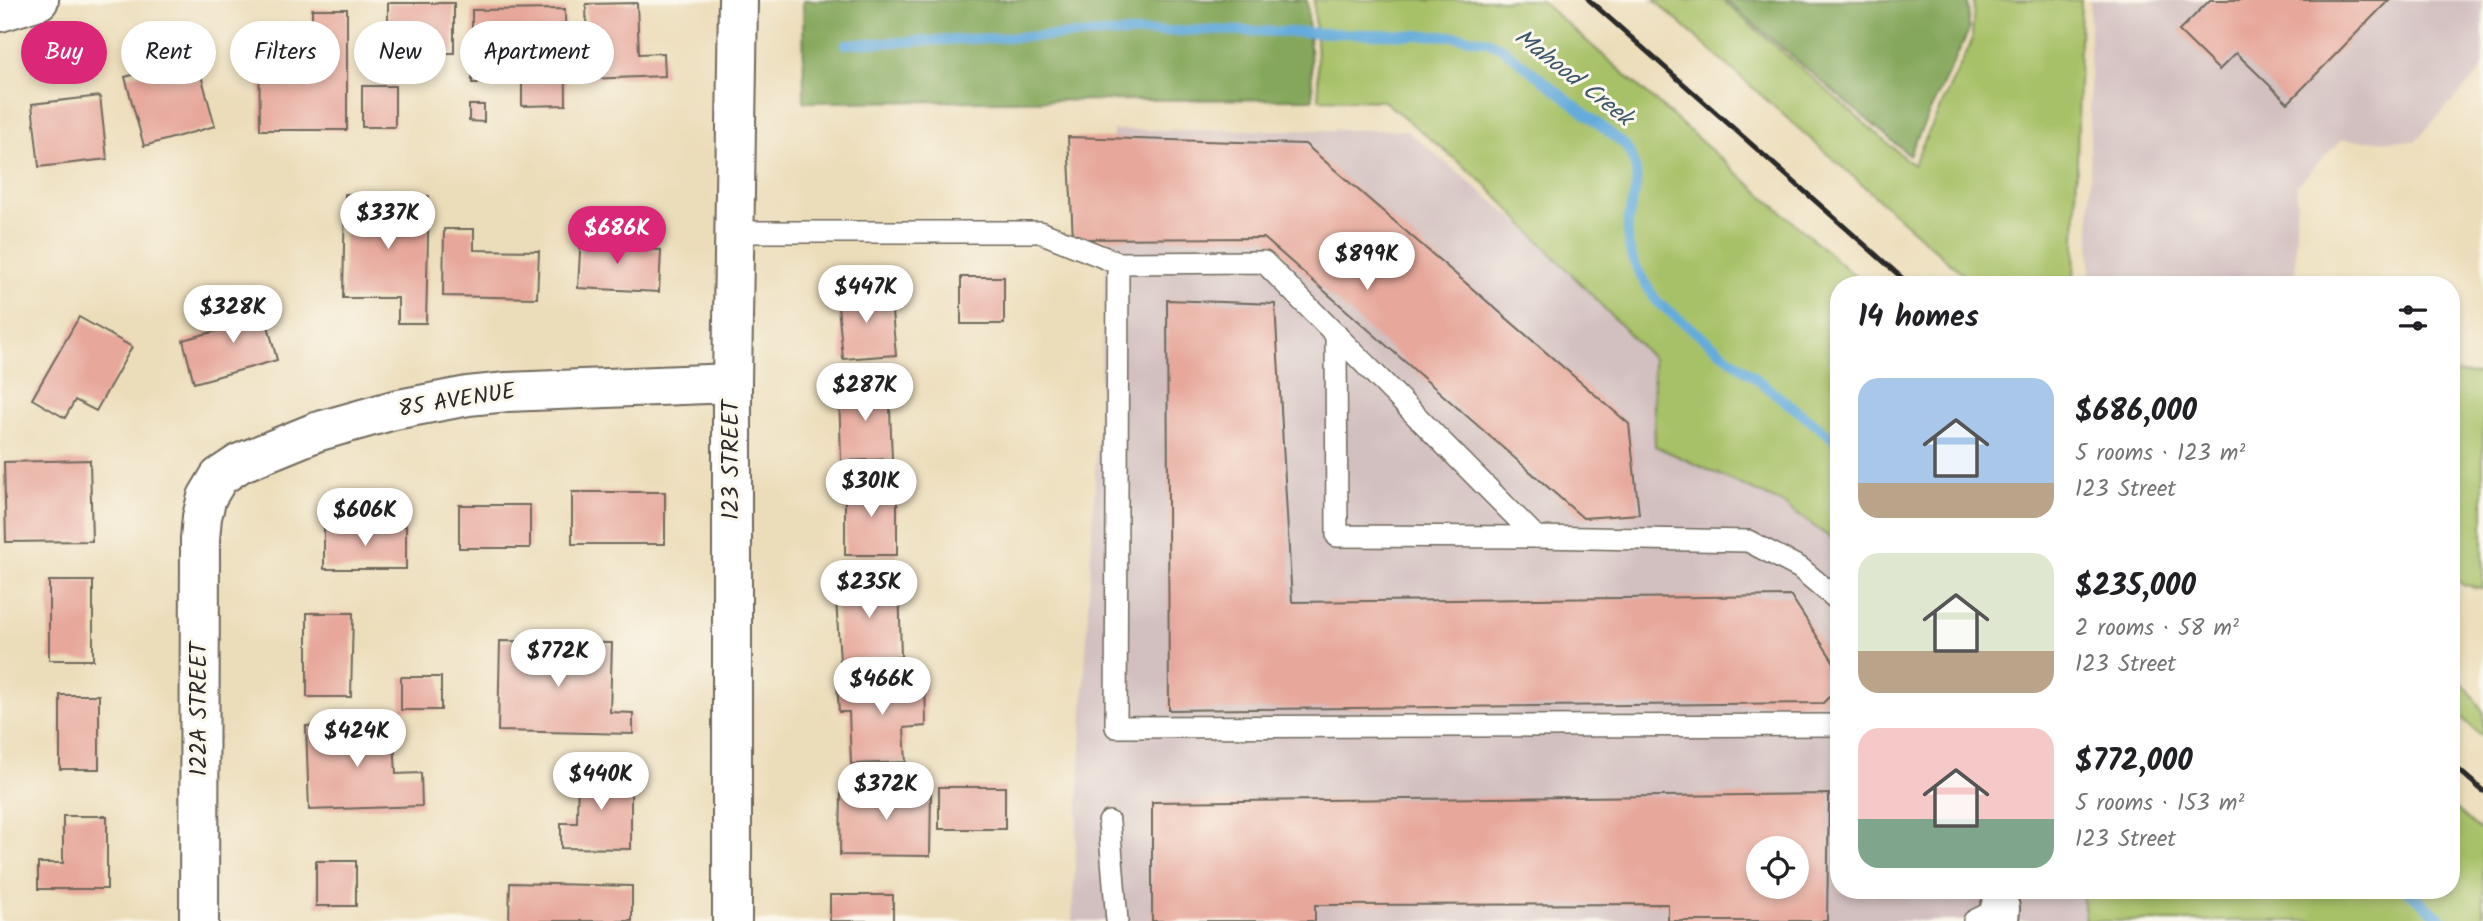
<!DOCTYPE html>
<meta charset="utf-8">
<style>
:root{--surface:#fff;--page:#f2f2f2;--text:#202124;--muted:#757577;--accent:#db2777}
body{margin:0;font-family:Kalam,sans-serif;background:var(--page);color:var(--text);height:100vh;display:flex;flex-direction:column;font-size:26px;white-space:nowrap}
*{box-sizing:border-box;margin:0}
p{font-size:23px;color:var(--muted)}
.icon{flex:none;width:38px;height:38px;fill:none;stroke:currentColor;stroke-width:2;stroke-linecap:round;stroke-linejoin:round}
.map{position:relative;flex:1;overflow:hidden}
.side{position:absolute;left:1830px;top:276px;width:630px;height:623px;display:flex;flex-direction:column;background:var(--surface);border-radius:28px;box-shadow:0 4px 10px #0003}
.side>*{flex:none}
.top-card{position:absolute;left:21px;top:21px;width:665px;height:63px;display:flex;gap:14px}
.controls{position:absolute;left:1746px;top:836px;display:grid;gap:14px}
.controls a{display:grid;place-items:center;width:63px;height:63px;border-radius:50%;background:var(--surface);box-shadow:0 4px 10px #0003;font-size:35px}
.price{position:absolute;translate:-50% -60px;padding:0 16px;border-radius:24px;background:#fff;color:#222;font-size:23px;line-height:46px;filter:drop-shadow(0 2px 4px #0008)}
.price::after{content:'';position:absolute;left:50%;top:42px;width:21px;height:16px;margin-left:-10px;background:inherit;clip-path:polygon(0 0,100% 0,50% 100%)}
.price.current{background:var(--accent);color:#fff}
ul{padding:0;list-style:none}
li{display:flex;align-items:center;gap:21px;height:175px;padding:0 28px}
li span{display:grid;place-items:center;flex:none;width:196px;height:140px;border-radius:21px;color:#555}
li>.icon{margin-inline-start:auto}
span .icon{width:84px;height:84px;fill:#fffc;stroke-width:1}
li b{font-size:30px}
h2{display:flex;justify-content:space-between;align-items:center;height:84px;padding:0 28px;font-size:30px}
.chip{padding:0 24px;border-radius:32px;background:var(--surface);box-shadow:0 4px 10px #0003;font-size:24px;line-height:63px}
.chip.current{background:var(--accent);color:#fff}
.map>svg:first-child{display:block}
.industrial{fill:#d2bfbf;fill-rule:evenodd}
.green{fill:#a7c167;stroke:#697649;stroke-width:2}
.forest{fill:#85a75c;stroke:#586944;stroke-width:2}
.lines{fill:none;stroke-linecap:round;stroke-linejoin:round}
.stream{stroke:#65abdb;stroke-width:10}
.building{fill:#e7a79b;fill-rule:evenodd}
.lane-casing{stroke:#6f695d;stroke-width:24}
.street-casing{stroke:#6f695d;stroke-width:42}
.lane{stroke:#fff;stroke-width:21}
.street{stroke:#fff;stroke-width:38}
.rail{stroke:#2b2b2b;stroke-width:5}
.labels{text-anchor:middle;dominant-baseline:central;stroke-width:6;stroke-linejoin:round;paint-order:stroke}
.street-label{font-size:23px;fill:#2b2b2b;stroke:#fbf7ec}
.water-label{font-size:24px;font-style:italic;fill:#3f5869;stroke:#fbf7ec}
</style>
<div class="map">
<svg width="2483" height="921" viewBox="0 0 2483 921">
<rect width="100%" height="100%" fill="#fbf7ec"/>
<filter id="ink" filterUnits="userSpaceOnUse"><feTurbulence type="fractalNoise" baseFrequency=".0143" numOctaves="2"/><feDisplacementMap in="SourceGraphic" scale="14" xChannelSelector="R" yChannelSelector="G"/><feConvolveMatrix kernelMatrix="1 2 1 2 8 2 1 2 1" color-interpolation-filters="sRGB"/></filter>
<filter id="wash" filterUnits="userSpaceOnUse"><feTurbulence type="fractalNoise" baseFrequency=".00686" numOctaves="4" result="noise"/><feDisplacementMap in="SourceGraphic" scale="28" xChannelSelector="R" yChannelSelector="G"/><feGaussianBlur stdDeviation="1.57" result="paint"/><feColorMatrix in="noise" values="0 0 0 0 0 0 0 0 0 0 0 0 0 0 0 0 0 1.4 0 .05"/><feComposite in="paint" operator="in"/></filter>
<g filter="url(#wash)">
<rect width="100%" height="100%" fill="#ecddba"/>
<g class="industrial">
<path d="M2090,0H2483V69L2415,141L2341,140L2297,185L2295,285H2090Z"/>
<path d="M1113,130H1406L1839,486V891H2333L2370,921H1072ZM1759,849H1797V887H1759Z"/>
</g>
<g class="green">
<path d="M1314,0H1540L1865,285H1839V544L1780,502L1655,446L1653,359L1484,183L1384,101L1319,99Z"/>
<path d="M1654,0H1722L1913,165L1972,41L1974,0H2081L2074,285H1975Z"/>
<path d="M2452,373L2483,374V588L2463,585L2452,575Z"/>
<path d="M2452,674L2466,687L2483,711V737L2452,709Z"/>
<path d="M2452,805L2483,833V921H2086L2082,891H2452Z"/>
</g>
<g class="forest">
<path d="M803,0H1307L1313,99L804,102Z"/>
<path d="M1725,0H1968L1969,30L1909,155Z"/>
</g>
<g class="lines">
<g class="stream">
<path d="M846,44L1205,30L1453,36L1487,41L1502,48L1625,145C1651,186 1624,199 1628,239C1629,261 1646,284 1657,302L1839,443"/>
<path d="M2408,891L2444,921"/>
</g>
</g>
<g id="blocks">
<g class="building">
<path d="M2210,0H2389L2288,103L2236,53L2219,70L2179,31Z"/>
<rect x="388" y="3" width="66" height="50"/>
<path d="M637,3L639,54L664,53L665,76L588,79L586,4Z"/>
<path d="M312,9H347V130H260L259,44H312Z"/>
<path d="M565,9L566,105L522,106V83H472V10Z"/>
<path d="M196,57L215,126L144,146L125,77Z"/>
<rect x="362" y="86" width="33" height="41"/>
<path d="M100,96L107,159L39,167L32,104Z"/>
<path d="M469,105H484V122L469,121Z"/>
<path d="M1068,137L1305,144L1629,424L1639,514L1583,518L1264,238L1073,239Z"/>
<path d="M345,194L429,196L426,323H398V298H343Z"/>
<path d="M444,229H474V250L539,251L537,298L443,296Z"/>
<path d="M581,233L609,235V247L661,250L659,292L578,288Z"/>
<rect x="961" y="277" width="43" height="47"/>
<path d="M890,291L896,355L843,359L837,295Z"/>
<path d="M260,295L277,360L194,383L183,340L242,324L236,301Z"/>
<path d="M1167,300L1275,304L1292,602L1791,596L1839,670V687L1823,703L1169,710Z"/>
<path d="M79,317L132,347L96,411L75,400L65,418L32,399Z"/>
<path d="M889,384L892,459L841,461L839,386Z"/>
<path d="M90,460L92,541L6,542L4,462Z"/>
<rect x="845" y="482" width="52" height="73"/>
<rect x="572" y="492" width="93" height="52"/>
<rect x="459" y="505" width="71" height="43"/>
<rect x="324" y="526" width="82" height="43"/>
<path d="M899,580L901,657L840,661L835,584Z"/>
<rect x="49" y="581" width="44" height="79"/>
<path d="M307,613H353L351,697H307Z"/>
<path d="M500,641L612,643L610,712L633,713V734L498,731Z"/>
<rect x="401" y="677" width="40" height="33"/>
<path d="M925,679L926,726L904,728L906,762L851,764L849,712H839L837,682Z"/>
<rect x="60" y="695" width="39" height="74"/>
<path d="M393,722L396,774L421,773L422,806L309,810L306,726Z"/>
<path d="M578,770L631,771V849L561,848V823H577Z"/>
<rect x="939" y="787" width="66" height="42"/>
<path d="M841,789L931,790L930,856L840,855Z"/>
<path d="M1829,794L1827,921H1668V904L1315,905V921H1152V802ZM1759,849H1797V887H1759Z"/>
<path d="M63,816H107V889H38V863H63Z"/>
<rect x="316" y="861" width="40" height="45"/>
<path d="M510,883L632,886V921H509Z"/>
<rect x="830" y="895" width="63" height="26"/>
</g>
</g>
</g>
<g filter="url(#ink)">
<use href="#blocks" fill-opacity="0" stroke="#6f695d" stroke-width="2"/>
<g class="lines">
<defs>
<g id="lane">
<path d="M735,232H1040L1118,263"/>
<path d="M1336,334L1337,536L1536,537"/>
<path d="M1839,601L1800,568L1748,541L1536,537L1264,262L1118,263L1116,727L1839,725"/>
<path d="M1109,822L1117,921"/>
<path d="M1974,921L2000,908L1999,903"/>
</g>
<g id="street">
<path d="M0,12L39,0"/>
<path d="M199,921L200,539L202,517L207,497L219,477L240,463L316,432L394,410L468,396L507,392L732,383"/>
<path d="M732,921V383L738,0"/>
<path d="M1999,921L2000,908"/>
</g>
</defs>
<use href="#lane" class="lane-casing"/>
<use href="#street" class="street-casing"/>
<use href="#lane" class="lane"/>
<use href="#street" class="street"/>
<g class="rail">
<path d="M1589,0L1910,285"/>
<path d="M2452,764L2483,791"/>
</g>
</g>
</g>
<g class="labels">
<g class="street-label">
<text transform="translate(457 401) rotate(-9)">85 AVENUE</text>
<text transform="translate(732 460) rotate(-90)">123 STREET</text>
<text transform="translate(200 709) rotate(-90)">122A STREET</text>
</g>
<g class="water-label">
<text transform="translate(1573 78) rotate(38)">Mahood Creek</text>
</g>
</g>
</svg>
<div class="controls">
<a><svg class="icon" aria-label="locate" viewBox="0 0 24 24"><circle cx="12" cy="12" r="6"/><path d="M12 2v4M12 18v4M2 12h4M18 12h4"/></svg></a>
</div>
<b class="price" style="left:388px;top:251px">$337K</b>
<b class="price current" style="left:617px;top:266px">$686K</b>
<b class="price" style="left:1367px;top:292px">$899K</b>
<b class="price" style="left:866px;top:325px">$447K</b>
<b class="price" style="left:233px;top:345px">$328K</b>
<b class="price" style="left:865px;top:423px">$287K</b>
<b class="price" style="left:871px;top:519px">$301K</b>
<b class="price" style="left:365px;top:548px">$606K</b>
<b class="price" style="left:869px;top:620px">$235K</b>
<b class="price" style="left:558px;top:689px">$772K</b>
<b class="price" style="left:882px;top:717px">$466K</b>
<b class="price" style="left:357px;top:769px">$424K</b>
<b class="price" style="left:601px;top:812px">$440K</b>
<b class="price" style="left:886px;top:822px">$372K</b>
<div class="top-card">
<a class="chip current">Buy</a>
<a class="chip">Rent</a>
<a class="chip">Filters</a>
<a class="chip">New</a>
<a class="chip">Apartment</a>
</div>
<section class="side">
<h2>14 homes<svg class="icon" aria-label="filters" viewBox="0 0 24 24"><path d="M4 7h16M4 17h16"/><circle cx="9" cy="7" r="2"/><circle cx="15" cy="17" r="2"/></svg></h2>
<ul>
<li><span style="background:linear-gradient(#a9c7e8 75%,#b9a48a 0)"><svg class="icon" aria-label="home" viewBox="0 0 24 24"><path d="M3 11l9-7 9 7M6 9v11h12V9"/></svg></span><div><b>$686,000</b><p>5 rooms · 123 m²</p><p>123 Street</p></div></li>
<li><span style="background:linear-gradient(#dfe7d0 70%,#b9a48a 0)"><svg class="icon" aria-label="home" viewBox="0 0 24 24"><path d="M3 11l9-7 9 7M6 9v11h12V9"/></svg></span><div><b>$235,000</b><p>2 rooms · 58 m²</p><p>123 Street</p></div></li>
<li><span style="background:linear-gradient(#f6c9c9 65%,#7fa58c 0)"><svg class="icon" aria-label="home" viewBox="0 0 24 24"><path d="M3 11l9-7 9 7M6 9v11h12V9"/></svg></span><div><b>$772,000</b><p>5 rooms · 153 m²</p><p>123 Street</p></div></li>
</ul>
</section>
</div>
